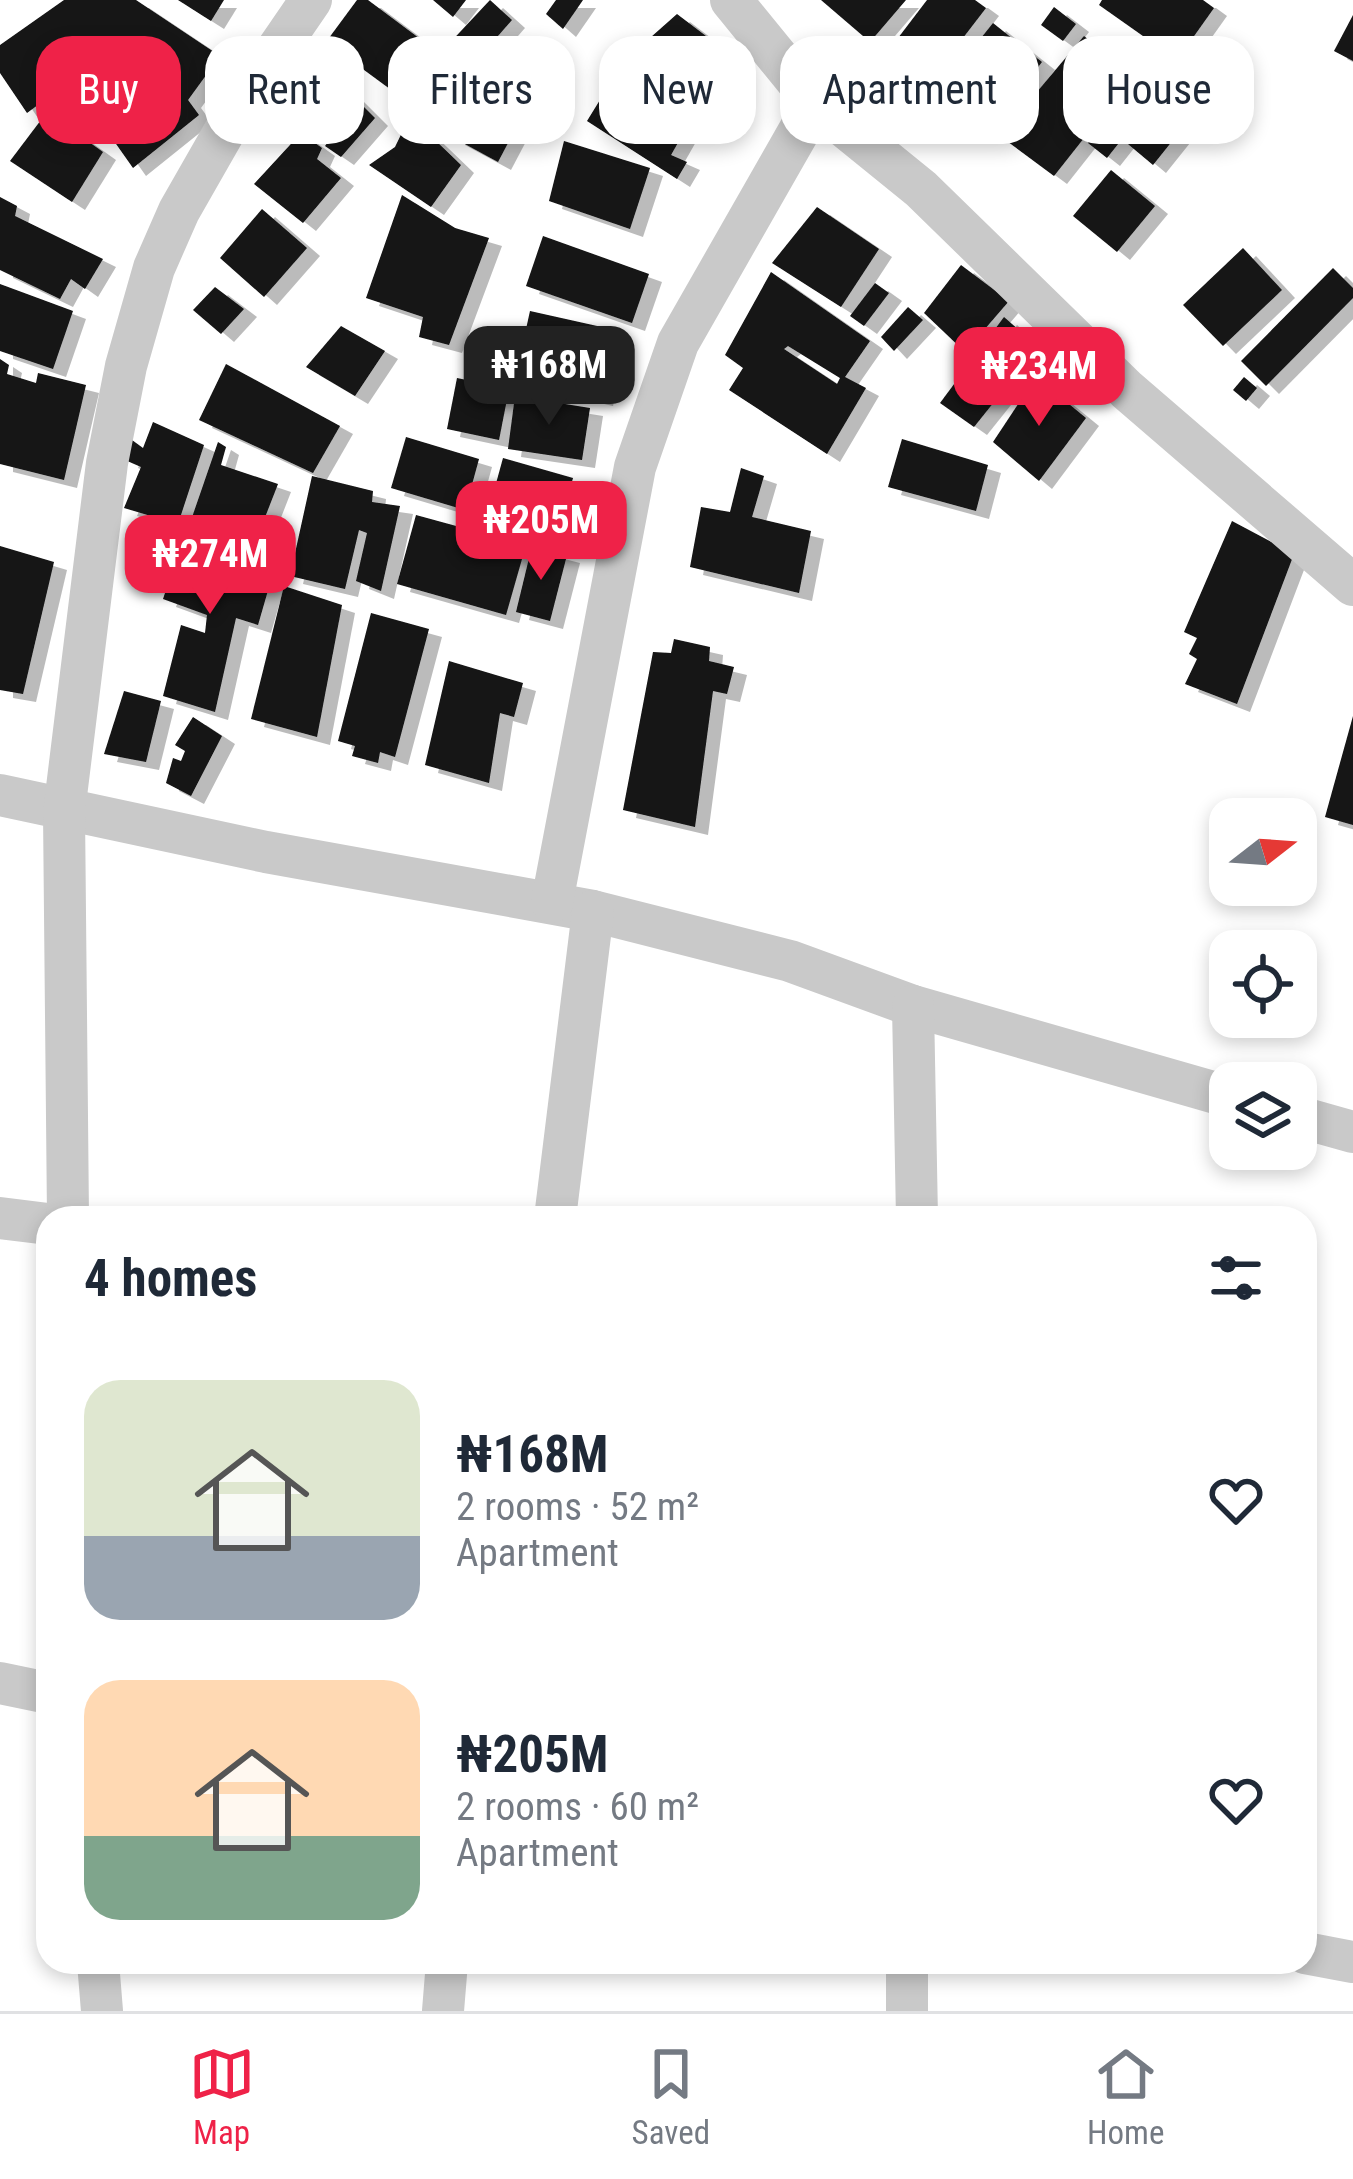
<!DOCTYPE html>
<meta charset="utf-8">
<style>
:root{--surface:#fff;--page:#f6f6f7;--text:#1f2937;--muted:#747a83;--line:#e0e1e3;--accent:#ef2248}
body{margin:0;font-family:"Roboto Condensed",sans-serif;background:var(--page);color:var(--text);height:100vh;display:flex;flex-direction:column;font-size:45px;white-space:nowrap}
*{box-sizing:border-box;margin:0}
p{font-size:39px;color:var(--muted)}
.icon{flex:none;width:66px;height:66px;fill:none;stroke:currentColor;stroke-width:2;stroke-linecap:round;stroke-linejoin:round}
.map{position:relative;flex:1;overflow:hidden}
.panel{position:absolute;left:36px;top:1206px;width:1281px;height:768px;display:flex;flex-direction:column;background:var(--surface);border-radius:36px;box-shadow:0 6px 18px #0003}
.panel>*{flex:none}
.hud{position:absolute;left:36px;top:36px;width:1281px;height:108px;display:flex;gap:24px}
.needle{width:78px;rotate:73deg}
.tools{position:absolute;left:1209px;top:798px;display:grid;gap:24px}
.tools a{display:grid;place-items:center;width:108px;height:108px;border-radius:24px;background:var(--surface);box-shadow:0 6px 18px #0003;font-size:60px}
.price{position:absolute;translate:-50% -102px;padding:0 27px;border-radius:24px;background:var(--accent);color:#fff;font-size:39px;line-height:78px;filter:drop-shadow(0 3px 6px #0008)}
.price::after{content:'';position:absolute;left:50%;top:72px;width:36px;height:27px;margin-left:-18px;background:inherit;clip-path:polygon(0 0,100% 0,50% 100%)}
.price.selected{background:#222;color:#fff}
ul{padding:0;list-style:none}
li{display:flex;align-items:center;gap:36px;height:300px;padding:0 48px}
li span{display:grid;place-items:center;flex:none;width:336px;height:240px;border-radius:36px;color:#555}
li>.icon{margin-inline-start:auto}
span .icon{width:144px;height:144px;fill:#fffc;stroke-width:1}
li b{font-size:51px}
h2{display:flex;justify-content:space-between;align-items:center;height:144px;padding:0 48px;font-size:51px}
.tag{padding:0 42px;border-radius:36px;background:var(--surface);box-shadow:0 6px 18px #0003;font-size:42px;line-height:108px}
.tag.selected{background:var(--accent);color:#fff}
.tab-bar{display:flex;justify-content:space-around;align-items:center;height:168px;border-top:3px solid var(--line);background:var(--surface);font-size:33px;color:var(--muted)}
.tab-bar a{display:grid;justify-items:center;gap:6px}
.tab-bar .selected{color:var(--accent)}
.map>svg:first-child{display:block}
.building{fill:#131313;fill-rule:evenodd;filter:url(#shadow)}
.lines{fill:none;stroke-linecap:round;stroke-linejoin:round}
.street{stroke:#c9c9c9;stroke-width:42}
</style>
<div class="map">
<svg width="1353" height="2011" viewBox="0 0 1353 2011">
<defs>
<filter id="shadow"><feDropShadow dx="13" dy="8" stdDeviation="0" flood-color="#0004"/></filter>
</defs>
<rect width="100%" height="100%" fill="#fff"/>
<g class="building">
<path d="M64,0H136L220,56L188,100L199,115L133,168L52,53L40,60L58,90L27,113L0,73V45Z"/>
<path d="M178,0H224L211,21Z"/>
<path d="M357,0H368L443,56L409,103L326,42Z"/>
<path d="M433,0H466L453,17Z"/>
<path d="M490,0L512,20L469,69L445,48Z"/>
<path d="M556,0H583L563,29L546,14Z"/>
<path d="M821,0H906L870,42Z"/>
<path d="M927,0H975L986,8L936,73L895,42Z"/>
<path d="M1102,0H1203L1214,8L1177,60L1099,5Z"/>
<path d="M1054,7L1076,24L1063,41L1041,25Z"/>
<path d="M677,14L731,55L687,117L674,108L667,116L688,125L671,155L687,162L677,179L587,121L624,61Z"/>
<path d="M1353,15V61L1334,51Z"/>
<path d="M993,23L1042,62L991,127L942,87Z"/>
<path d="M1084,36L1133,76L1054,176L1000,136Z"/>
<path d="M504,43L548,67L498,162L452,137Z"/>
<path d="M324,67L375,118L341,157L325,146L331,138L292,103Z"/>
<path d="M1144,75L1193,115L1153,165L1122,139L1107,158L1088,143Z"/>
<path d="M47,112L103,152L72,202L10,161Z"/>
<path d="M410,116L461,165L431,207L369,165L395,147Z"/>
<path d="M301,133L322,148L317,159L341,178L303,223L254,184Z"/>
<path d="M564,141L650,168L630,229L549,201Z"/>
<path d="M1111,170L1155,206L1117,252L1073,216Z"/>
<path d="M402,195L455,228L489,238L449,345L419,337L423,317L366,298Z"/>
<path d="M0,197L17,206L15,216L103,259L85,289L71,279L60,299L0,270Z"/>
<path d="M817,207L879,249L841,307L772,263Z"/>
<path d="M262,209L307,248L264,297L220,258Z"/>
<path d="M543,236L649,274L632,323L526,286Z"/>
<path d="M1243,248L1282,290L1223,346L1183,305Z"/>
<path d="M961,265L1009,301L965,352L924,313Z"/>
<path d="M1333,268L1353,288V298L1266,386L1241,361Z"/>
<path d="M771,272L870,341L845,377L866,388L827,454L729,390L743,368L725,355ZM788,346L840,378L837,384L784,349Z"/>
<path d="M875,283L889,293L864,326L850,316Z"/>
<path d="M0,284L73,311L53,369L0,351Z"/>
<path d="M215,287L244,309L221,334L193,310Z"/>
<path d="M908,307L923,320L894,351L881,337Z"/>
<path d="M530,311L615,330L600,398L515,379Z"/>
<path d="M1004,317L1038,347L974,427L940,403Z"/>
<path d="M341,326L385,351L355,396L306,367Z"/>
<path d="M0,359L9,365L7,374L36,383L38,373L86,385L64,480L0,464Z"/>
<path d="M226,364L340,426L313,473L199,420Z"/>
<path d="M1036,377L1086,418L1039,481L993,442Z"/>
<path d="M1244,377L1257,388L1246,401L1233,390Z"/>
<path d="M457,378L509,389L499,440L447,429Z"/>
<path d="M515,396L590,408L582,460L508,449Z"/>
<path d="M153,422L204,445L178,524L124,508L141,467L125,460L132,440L143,448Z"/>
<path d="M406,437L479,459L465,510L391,488Z"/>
<path d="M902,439L988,465L976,511L888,487Z"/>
<path d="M218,442L226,447L221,465L278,484L253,548L188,529Z"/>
<path d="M503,458L573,478L556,539L486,520Z"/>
<path d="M741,468L764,476L752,517L811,531L799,593L690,567L701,507L730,512Z"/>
<path d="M312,476L373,491L372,502L400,506L381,591L356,581L367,533L359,530L345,589L290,576Z"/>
<path d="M416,515L526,545L506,615L397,584Z"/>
<path d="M1232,521L1294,554L1237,704L1185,684L1197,659L1189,654L1197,638L1184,632Z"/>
<path d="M183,539L252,558L251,570L273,573L258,625L236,618L215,712L163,696L181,625L205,633L207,615L163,599Z"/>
<path d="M0,546L54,562L23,694L0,690Z"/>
<path d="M532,546L567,555L550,621L516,612Z"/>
<path d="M284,586L342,605L317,737L251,719Z"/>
<path d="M371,613L429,629L395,757L380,752L378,763L352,756L355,746L338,741Z"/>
<path d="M674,639L710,647L709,661L734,667L727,694L713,691L695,827L623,810L653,652L671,653Z"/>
<path d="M449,661L523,683L514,717L500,713L489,783L425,765Z"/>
<path d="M124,691L161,701L146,762L104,754Z"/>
<path d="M1353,716V825L1325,817Z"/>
<path d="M193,717L222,736L191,796L166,783L173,758L181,761L185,751L175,745Z"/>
</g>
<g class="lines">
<g class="street">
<path d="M731,0L815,103L921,189L1127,390L1353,585"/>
<path d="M0,795L266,852L593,911L790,961L913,1006L1230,1097"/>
<path d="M552,902L635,467L678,343L815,103"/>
<path d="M913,1006L917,1218"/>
<path d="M1296,1116L1353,1132"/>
<path d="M0,1218L48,1224"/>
<path d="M68,1218L64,812L107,463L126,366L154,268L179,211L243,99L311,0"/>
<path d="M555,1218L593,911"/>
<path d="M0,1683L48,1693"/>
<path d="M1305,1953L1353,1962"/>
<path d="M98,1962L102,2011"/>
<path d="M907,1962V2011"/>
<path d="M443,2011L447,1962"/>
</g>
</g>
</svg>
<div class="tools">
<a><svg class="needle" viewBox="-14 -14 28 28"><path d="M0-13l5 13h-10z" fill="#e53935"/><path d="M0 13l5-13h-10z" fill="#747a83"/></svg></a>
<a><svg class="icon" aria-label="locate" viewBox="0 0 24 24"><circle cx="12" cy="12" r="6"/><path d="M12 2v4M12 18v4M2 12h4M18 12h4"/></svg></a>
<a><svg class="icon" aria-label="layers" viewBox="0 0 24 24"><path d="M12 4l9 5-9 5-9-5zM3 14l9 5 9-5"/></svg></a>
</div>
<b class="price selected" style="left:549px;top:428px">₦168M</b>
<b class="price" style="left:1039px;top:429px">₦234M</b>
<b class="price" style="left:541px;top:583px">₦205M</b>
<b class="price" style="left:210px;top:617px">₦274M</b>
<div class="hud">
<a class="tag selected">Buy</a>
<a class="tag">Rent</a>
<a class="tag">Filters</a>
<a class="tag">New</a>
<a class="tag">Apartment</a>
<a class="tag">House</a>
</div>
<section class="panel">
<h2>4 homes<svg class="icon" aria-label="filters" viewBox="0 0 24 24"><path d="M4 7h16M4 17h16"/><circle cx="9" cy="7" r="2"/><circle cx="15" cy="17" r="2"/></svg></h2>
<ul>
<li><span style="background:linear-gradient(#dfe7d0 65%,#9aa5b1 0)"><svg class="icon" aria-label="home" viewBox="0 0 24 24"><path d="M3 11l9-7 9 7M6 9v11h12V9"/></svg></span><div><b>₦168M</b><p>2 rooms · 52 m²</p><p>Apartment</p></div><svg class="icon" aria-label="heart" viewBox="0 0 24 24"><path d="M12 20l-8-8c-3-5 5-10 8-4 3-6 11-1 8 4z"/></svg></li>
<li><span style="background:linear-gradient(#ffd9b3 65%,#7fa58c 0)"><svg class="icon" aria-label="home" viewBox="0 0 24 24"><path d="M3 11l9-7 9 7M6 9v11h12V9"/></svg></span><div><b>₦205M</b><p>2 rooms · 60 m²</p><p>Apartment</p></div><svg class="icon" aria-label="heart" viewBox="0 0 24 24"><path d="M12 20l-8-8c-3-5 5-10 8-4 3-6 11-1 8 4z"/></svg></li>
</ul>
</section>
</div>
<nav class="tab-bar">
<a class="selected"><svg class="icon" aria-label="map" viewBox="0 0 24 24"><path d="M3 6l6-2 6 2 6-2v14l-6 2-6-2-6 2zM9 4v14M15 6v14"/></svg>Map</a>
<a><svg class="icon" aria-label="saved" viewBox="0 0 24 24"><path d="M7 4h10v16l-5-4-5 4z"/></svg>Saved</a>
<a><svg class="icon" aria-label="home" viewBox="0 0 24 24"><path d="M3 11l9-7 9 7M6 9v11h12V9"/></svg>Home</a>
</nav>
